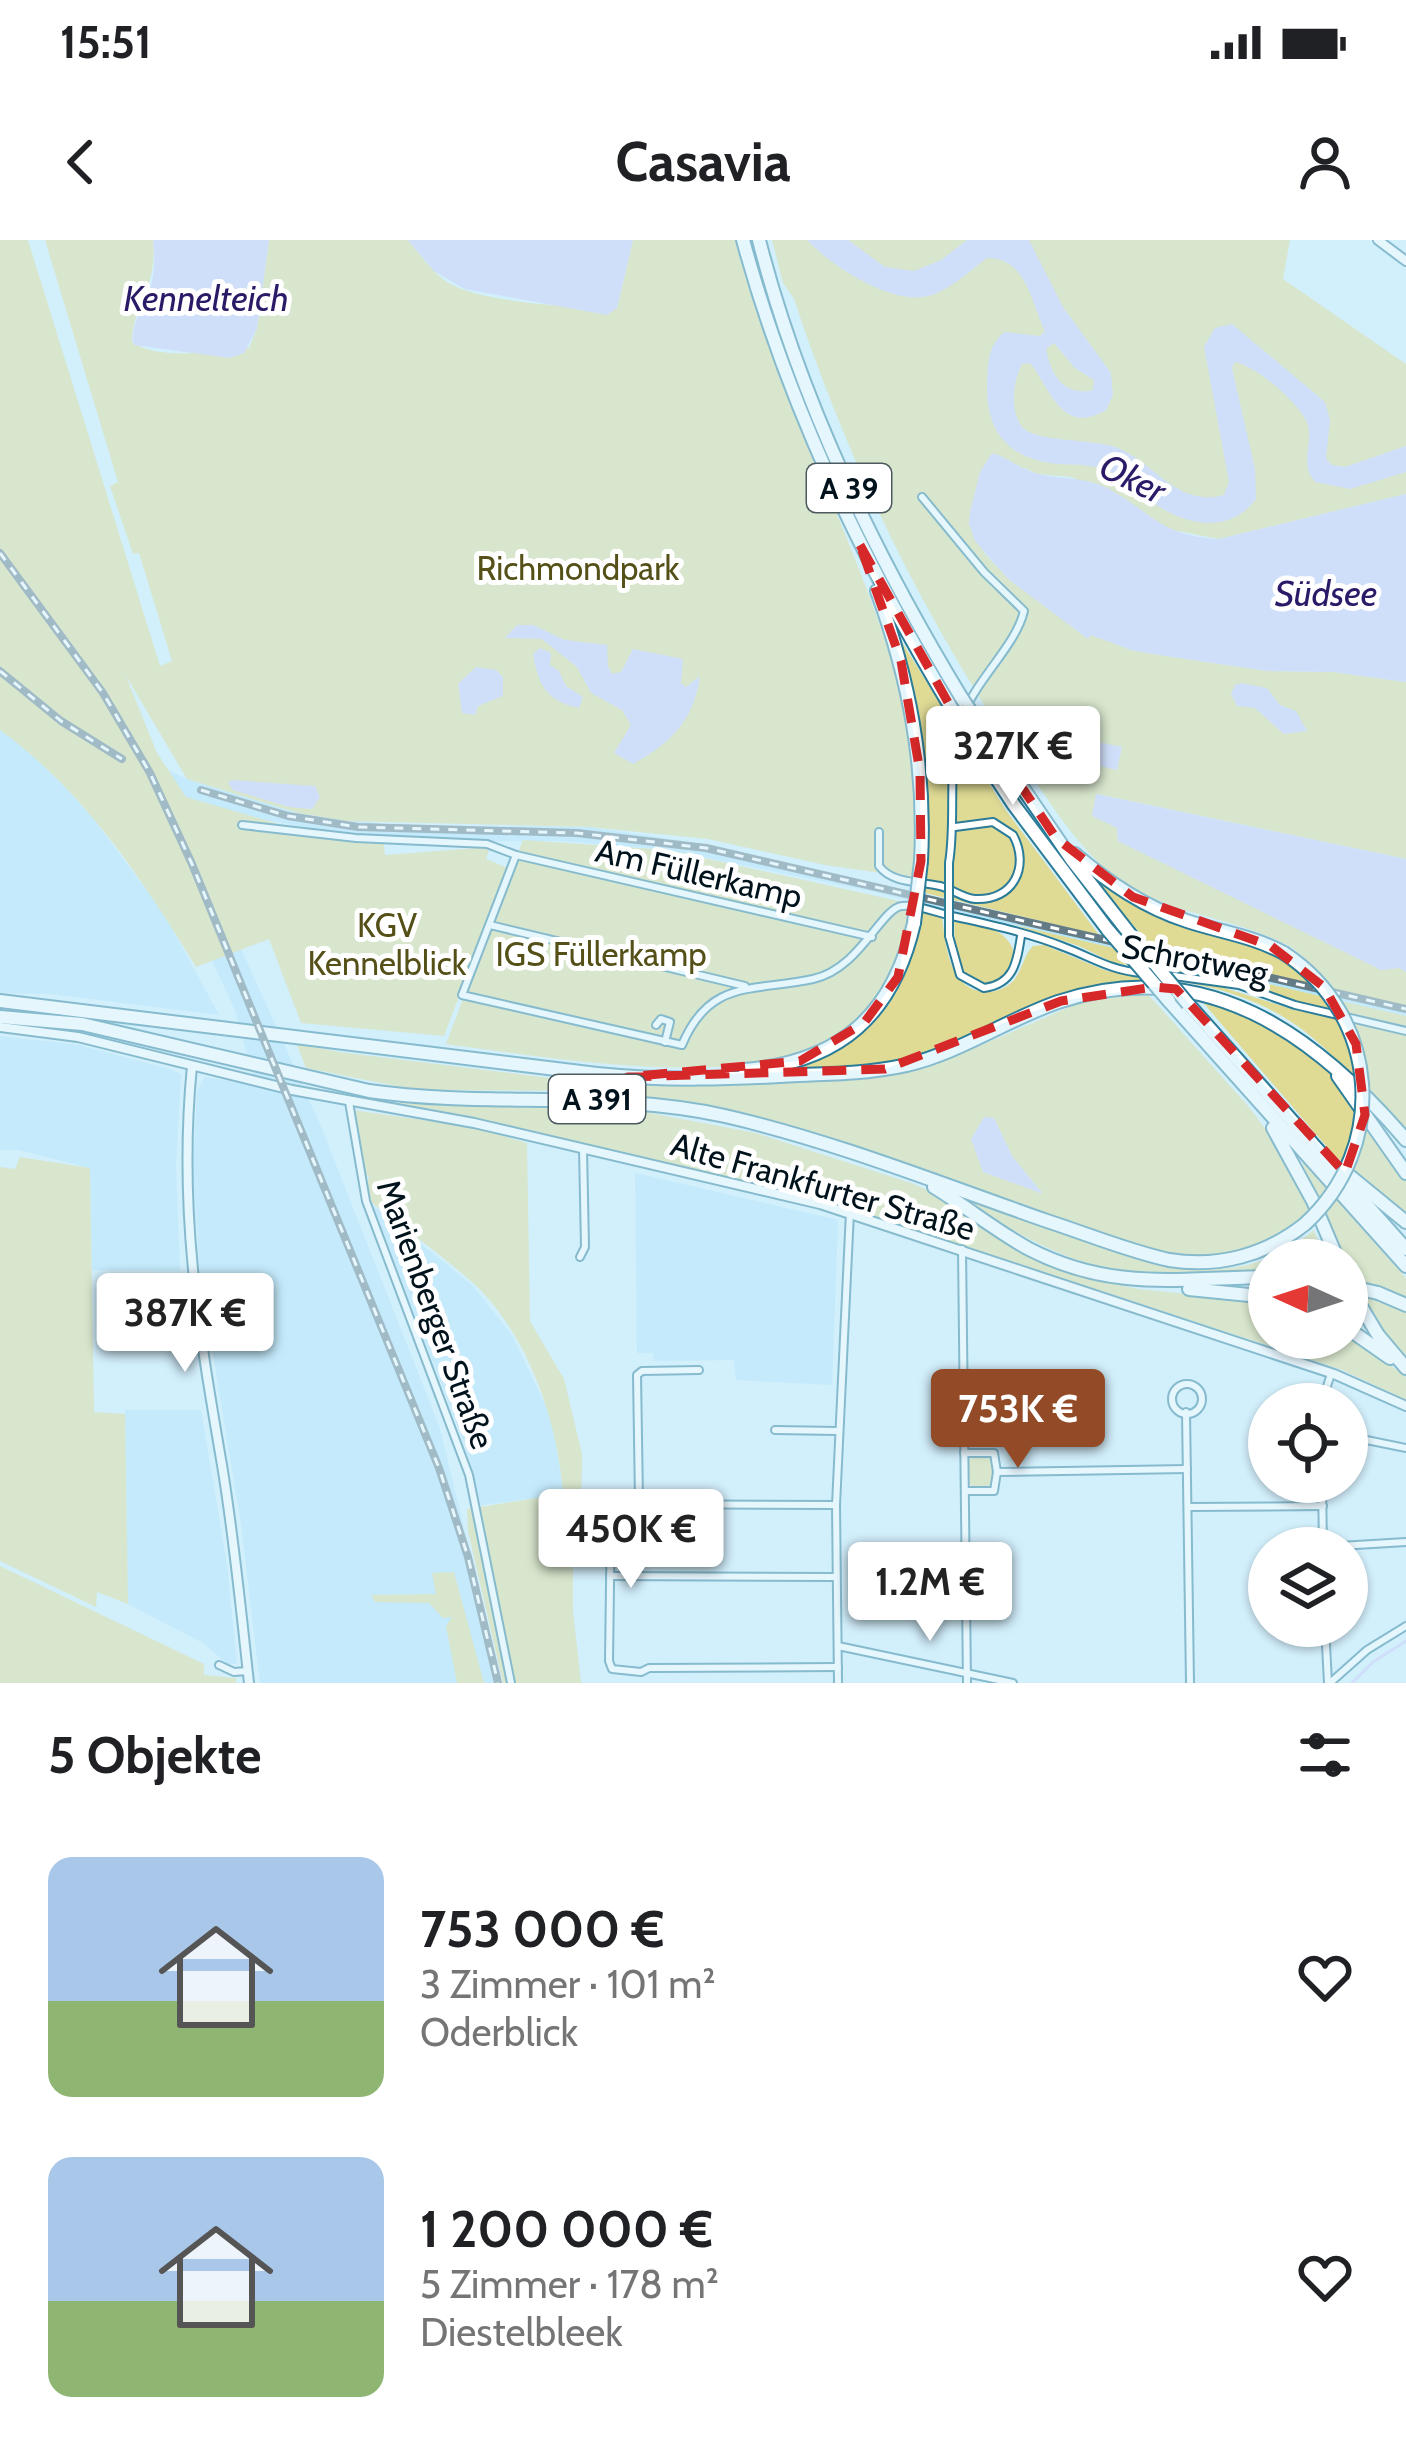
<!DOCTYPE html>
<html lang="de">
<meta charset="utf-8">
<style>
:root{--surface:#fff;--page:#f2f2f2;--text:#202124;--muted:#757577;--accent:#924a27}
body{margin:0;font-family:Cabin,sans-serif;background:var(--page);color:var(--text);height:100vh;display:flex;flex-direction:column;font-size:45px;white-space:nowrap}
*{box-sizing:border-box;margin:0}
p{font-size:39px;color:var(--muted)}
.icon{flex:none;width:66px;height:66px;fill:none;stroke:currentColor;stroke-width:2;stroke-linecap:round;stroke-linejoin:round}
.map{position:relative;height:1443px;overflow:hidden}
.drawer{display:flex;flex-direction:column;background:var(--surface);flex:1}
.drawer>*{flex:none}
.needle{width:78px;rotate:273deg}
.controls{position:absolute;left:1248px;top:999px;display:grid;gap:24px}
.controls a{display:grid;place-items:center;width:120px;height:120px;border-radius:50%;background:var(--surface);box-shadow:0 3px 9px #0004;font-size:60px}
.price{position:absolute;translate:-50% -102px;padding:0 27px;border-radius:12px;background:#fff;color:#222;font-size:39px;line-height:78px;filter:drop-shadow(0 3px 6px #0008)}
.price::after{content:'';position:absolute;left:50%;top:72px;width:36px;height:27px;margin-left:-18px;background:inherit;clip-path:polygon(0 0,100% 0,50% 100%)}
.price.on{background:var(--accent);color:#fff}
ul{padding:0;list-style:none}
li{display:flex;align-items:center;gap:36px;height:300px;padding:0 48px}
li span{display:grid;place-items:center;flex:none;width:336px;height:240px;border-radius:24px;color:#555}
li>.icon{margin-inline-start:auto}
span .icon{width:144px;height:144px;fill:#fffc;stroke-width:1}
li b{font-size:51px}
h2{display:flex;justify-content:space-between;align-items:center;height:144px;padding:0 48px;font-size:51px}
.status{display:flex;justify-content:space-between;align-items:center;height:84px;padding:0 60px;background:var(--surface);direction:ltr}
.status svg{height:33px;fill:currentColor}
header{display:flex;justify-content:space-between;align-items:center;height:156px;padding:0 48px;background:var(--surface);font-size:54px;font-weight:700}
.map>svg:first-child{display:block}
.built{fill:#b3e5fa}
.green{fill:#dfdb95;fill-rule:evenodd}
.water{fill:#cdcdf7;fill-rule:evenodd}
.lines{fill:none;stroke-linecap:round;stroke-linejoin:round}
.stream{stroke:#cdcdf7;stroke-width:3}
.minor-casing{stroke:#2b7c98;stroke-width:10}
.tertiary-casing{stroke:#2b7c98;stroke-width:12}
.motorway-casing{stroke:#2b7c98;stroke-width:16}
.minor{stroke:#fff;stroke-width:6}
.tertiary{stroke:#fff;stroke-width:8}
.motorway{stroke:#fff;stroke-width:12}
.rail-casing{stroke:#647b86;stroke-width:8}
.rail{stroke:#fff;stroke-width:3;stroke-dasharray:9;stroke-linecap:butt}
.minor-bridge-casing{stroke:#2b7c98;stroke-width:10;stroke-linecap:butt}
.motorway-bridge-casing{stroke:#2b7c98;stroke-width:16;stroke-linecap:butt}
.minor-bridge{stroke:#fff;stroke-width:6}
.motorway-bridge{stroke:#fff;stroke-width:12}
.marked{fill:none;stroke:#d62828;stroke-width:9;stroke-dasharray:24 15;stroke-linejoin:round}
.labels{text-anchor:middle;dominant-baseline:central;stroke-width:10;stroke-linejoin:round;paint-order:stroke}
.shield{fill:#fff;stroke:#4c5a60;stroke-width:3}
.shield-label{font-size:30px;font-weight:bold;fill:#00131c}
.park-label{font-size:33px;fill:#545018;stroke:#fff}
.street-label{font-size:33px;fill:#00131c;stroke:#fff}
.water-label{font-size:36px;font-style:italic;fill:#2b1a67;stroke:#fff}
</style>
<div class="status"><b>15:51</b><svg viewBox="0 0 49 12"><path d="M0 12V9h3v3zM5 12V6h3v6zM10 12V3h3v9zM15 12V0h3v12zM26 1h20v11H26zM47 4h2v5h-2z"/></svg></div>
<header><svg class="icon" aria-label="back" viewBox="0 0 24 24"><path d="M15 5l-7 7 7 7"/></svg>Casavia<svg class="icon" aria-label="person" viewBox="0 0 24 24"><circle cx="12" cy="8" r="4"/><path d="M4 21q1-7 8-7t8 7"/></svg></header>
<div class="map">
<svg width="1406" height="1443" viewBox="0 0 1406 1443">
<rect width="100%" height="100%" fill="#d2effc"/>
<g class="built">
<path d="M0,413L152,522L187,539L298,573L391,585L589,587L716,606L1406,766V776L861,649L668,610L563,601H450L357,596L242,576L170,552L320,884L439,1186L502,1443H260L241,1284L200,1036L193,929L197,851L205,837L256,845L234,768L128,537Z"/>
<path d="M0,490L50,529L95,581L164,674L219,775L51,754L0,753Z"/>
<path d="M0,796L79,805L173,830L181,835L176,925L180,1031L92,1030L90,928L19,910H0Z"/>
<path d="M635,933L838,980L832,1145L736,1140L734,1120L654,1121L653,1113H637Z"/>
<path d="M373,965L473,1046L512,1095L551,1177L564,1254L481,1265L466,1208Z"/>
<path d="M125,1170H201L227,1325L237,1424H227L205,1404L128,1364Z"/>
</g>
<g class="green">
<path d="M0,0H28L160,426L172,421L139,313L133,314L110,246L118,242L45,0H153C158,48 133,63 132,102C162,122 214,110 249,108L257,88L269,0H408C420,14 432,32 447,42C483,64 575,67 617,68L633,0H735C778,164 865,310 907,474C921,525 916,585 915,638L825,625L708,599L589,587L347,581L298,573L187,539L126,436L157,513L186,557L286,586L383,598L385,615L490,607L486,619L508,628L444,796L301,783L269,699L196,727C143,640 83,550 0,490Z"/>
<path d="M772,0H1290L1283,39L1406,124V254L1219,299L1167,289L1072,237L1037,234L1025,228L969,284C989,342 1052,356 1088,399L1091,394L1131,410L1166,416L1268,431L1333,432L1406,442V619L1097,554L1117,588L1118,601L1381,729L1399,728L1406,732V766C1386,762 1353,761 1335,750C1318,739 1308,717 1289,706C1235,677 1173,676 1121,641C1081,613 1055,569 1027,530C927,385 849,226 794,59L783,43Z"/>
<path d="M897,394L1005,569L1099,695L925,653C932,565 923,478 897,394Z"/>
<path d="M523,600L668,610L912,664C904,712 891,754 854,787C775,858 546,817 446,804Z"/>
<path d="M1086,631L1147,671L1226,693L1283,717L1312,745L1153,708Z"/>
<path d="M923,672L942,675C945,704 949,752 988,752C997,752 1008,747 1014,740C1023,729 1023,716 1033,706L1044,705L1107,731L1218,746L1295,770L1406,794V896C1373,860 1342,820 1303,790C1245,747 1162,729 1092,748C1042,762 997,791 947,807C895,824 847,828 793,830C874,804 909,754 923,672Z"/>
<path d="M954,678C980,685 1007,686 1015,715L1003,740L981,745L968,740L955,712Z"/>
<path d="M1011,684L1406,776V786L1294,762L1207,735L1114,723L1079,706Z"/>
<path d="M1147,753L1249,867L1275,902L1311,970C1270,1013 1219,1022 1161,1013L806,893L685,861L589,851L416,850L306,828L296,803L339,812L616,846L745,845L896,833L956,816L1081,762ZM994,878L1012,916L1042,953L983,931Z"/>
<path d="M1200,759L1276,788L1320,822L1354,862L1406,941V978L1333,914Z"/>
<path d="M377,862L645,872L756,893L911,943L937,954L1004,1003L1064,1032L1138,1049L1269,1062V1098H1347V1092L1406,1137V1160L1342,1130L818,958L472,878Z"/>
<path d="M351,870L468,886L527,903L530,1081L564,1139L582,1214L581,1280L573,1316V1371L581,1443H503L468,1291L467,1269L563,1254C558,1181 527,1092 472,1042C439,1013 402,987 368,960L365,949L369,937L360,928Z"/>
<path d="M20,917L90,928L94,1172L125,1174L128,1364L97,1352L96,1367L0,1321V927L15,929Z"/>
<path d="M1303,922L1406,1038V1059L1353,1040L1303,930Z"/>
<path d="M968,960C1007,974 1045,987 1084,1000C1167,1029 1239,1052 1314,990L1325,1020H1269V1032C1229,1033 1187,1038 1147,1035C1084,1031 1018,998 968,960Z"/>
<path d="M1358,1054L1406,1071V1121Z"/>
<circle cx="980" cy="1232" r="16"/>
<path d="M0,1326L204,1424V1435L236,1438V1443H0Z"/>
<path d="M454,1332L484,1443H457L446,1386L452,1377L443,1378L429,1363L375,1362L371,1355L436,1354L432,1333Z"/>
</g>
<g class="water">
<path d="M153,0H269L257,88L244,113L230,118L134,105C129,84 144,70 150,50C155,33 155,17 153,0Z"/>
<path d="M408,0H633L617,68L607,75L465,49L434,31Z"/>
<path d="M807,0H848L885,27L914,31L941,20L967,0H1029L1063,67L1111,133L1113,155L1106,170C1061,197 1050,147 1030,123L1022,124C1013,141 1009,172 1023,188C1037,202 1093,199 1115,207C1154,221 1176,268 1224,255L1229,242L1204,107L1215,88L1232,84L1325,162L1330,180L1326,218L1332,225L1345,227L1406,206V232L1350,249L1315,242C1299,223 1313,205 1308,185C1301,164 1256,126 1235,122L1232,128L1255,229L1256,259C1228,296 1183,285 1149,260C1133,249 1122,235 1103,229C1088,224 1073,225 1057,224C1007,218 986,192 987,143C988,123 988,106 1004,92L1040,96L1045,91C1031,63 1027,18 987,18C970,31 952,48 932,55C895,68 831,26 807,0ZM1054,103L1075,128L1094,140L1093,150C1063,157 1051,134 1046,109Z"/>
<path d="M992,213C1007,217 1019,228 1035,233C1059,240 1085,236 1109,249C1154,274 1161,296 1219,299L1406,254V442L1333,432L1268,431L1166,416L1131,410L1091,395L1088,399L1008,339L975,301L969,284L970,272L980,232Z"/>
<path d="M517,385H533L565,400L607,405L608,426L612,434L621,432L633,409L683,419L681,443L686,447L700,436C694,480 671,503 633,524L614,513L631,485L622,470L591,453L577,427L542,399L505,398Z"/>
<path d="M540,408L551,413L550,425L559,431L566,446L583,457L579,468C546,461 538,444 533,414Z"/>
<path d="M476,427L496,430L503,437V456L478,466L475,475L462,473L458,444Z"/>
<path d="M1242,443L1267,448L1280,465L1296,471L1307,491L1284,494L1255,468L1237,466L1231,454L1235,445Z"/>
<path d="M1006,483L1122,507L1117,530L1025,509Z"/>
<path d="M231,540L315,546L320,557L312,569L289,567L233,550L228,543Z"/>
<path d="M1096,554L1406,619V732L1399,728L1381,730L1118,601L1117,588L1092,576Z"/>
<path d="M984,877L994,878L1012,916L1043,954L983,932L971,899Z"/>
</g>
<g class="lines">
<path class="stream" d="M1352,1443L1373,1422L1406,1401"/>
<defs>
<g id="minor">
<path d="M922,257L984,332L1024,371C1016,405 977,439 963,475C945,522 957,574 949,623"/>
<path d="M242,585L356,598L487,604L516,615"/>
<path d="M879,592V626C893,644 918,641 940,646C952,649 963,658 975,659C1014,661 1030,626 1013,595L993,582L955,587"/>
<path d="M490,685L745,746"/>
<path d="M949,696L960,735L984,748C1014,744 1017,722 1021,696"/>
<path d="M872,697L516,615L462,755L682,805C710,738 754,752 813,739C860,729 881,668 902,666C916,664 934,672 948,675C986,684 1027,692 1064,707C1091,717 1112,731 1142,733"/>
<path d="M1167,735L1239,745L1295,765L1406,791"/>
<path d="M656,785L661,779L670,782L665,802"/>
<path d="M349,862L366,961L469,1235L511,1443"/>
<path d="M962,1009L967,1443"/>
<path d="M580,1017L585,1007L583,908"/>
<circle cx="1187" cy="1159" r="15"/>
<path d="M1321,1164L1331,1134"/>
<path d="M1186,1172L1190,1443"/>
<path d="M775,1190L838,1191"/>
<path d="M1347,1196L1406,1208"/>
<path d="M964,1213H994L997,1232L994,1251H965"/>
<path d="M997,1232L1187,1229"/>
<path d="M1322,1242L1323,1308"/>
<path d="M639,1260L637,1135L642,1131L699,1130"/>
<path d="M836,1265L618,1264L611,1272L609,1421L612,1429L641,1432L649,1428L838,1427"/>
<path d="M1188,1267L1323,1266"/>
<path d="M1323,1307L1406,1302"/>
<path d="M610,1336L836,1337"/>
<path d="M1325,1386L1328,1443"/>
<path d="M838,1406L1013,1443"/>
<path d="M219,1425L234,1432L248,1431"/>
<path d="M838,1443L836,1265L850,972"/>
<path d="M1330,1443L1367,1410L1406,1386"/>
</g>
<g id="tertiary">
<path d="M1378,0L1406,21"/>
<path d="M0,787L78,797L292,850L474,883L820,964L1334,1134L1406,1166"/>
<path d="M192,826C178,968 198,1086 222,1225C234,1297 241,1370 249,1443"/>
</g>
<g id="motorway">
<path d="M743,0C789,169 865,325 955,474"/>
<path d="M759,0C800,161 875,315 961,457"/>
<path d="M877,351C909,439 926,526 921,621"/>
<path d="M973,475L1072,620L1129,693"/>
<path d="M966,492L1014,565L1108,690"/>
<path d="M1075,614C1109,643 1144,667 1187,681C1220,692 1253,696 1284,713"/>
<path d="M0,761L597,834C664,841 731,839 798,835C834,834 871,833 907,825C961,812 1006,780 1058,762C1204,713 1315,794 1406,900"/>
<path d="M1169,761L1406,1026"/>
<path d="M1188,764L1406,1009"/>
<path d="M0,777L82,784L369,851C488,868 607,850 725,876C834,901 941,944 1047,981C1087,994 1128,1011 1169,1020C1219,1028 1266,1015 1305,984"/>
<path d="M745,830C840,822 893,775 914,683"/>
<path d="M1338,836L1406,933"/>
<path d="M1273,888L1313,961L1338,1020"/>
<path d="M1346,933L1406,982"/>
<path d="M934,947C967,967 996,991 1029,1009C1112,1052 1181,1038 1269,1037"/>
<path d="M1347,1043L1378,1095L1406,1128"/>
<path d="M1189,1049L1269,1057"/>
<path d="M1378,1053L1406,1065"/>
<path d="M1347,1088L1390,1118"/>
</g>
</defs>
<use href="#minor" class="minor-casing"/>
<use href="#tertiary" class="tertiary-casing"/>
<use href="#motorway" class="motorway-casing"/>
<use href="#minor" class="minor"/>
<use href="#tertiary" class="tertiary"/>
<use href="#motorway" class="motorway"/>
<defs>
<g id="rail">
<path d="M0,313L103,453L150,533L192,624L439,1228L468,1317L498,1443"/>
<path d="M0,431L61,481L122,519"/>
<path d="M201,550L288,576L358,587L577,593L706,608L1406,769"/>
</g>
</defs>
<use href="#rail" class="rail-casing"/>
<use href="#rail" class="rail"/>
<defs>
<path id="minor-bridge" d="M949,696V623"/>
<g id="motorway-bridge">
<path d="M961,457L973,475"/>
<path d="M955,474L966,492"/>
<path d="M914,683L921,621"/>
<path d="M1108,690L1169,761"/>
<path d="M1129,693L1188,764"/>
<path d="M1284,713C1380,776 1389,907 1305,984"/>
<path d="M1347,1046L1378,1053"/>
</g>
</defs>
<use href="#minor-bridge" class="minor-bridge-casing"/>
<use href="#motorway-bridge" class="motorway-bridge-casing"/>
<use href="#minor-bridge" class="minor-bridge"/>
<use href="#motorway-bridge" class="motorway-bridge"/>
</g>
<path d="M0 0H1406V1443H0ZM860,305L959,482L967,466L1056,598L1133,657L1271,706L1324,747L1356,804L1365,875L1345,933L1176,749L1154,747L1061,761L885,829L628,837L800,821L864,783L898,737L921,621L920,532L901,421Z" fill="#d2effc" fill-opacity=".55" fill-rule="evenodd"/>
<path class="marked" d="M860,305L959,482L967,466L1056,598L1133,657L1271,706L1324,747L1356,804L1365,875L1345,933L1176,749L1154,747L1061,761L885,829L628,837L800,821L864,783L898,737L921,621L920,532L901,421Z"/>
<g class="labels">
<g class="shield">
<rect x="807" y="224" width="84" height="48" rx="9"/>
<rect x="549" y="835" width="96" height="48" rx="9"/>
</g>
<g class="shield-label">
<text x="849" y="248">A 39</text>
<text x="597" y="859">A 391</text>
</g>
<g class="park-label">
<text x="578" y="328">Richmondpark</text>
<text x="387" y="685">KGV<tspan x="387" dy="38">Kennelblick</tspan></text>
<text x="601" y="714">IGS Füllerkamp</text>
</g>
<g class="street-label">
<text transform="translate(699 633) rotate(13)">Am Füllerkamp</text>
<text transform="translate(1195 719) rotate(11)">Schrotweg</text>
<text transform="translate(823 946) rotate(16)">Alte Frankfurter Straße</text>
<text transform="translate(436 1074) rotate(70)">Marienberger Straße</text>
</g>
<g class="water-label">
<text x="206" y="58">Kennelteich</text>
<text transform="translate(1133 238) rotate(26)">Oker</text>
<text x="1326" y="353">Südsee</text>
</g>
</g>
</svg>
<div class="controls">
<a><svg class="needle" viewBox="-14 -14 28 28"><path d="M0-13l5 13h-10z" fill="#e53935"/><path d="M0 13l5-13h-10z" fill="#757577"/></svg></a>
<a><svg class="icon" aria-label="locate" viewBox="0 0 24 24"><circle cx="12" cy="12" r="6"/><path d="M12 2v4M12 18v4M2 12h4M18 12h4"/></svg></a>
<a><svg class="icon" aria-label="layers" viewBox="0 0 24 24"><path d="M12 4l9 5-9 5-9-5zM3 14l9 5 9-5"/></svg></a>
</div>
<b class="price" style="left:1013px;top:568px">327K €</b>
<b class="price" style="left:185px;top:1135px">387K €</b>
<b class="price on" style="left:1018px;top:1231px">753K €</b>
<b class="price" style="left:631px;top:1351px">450K €</b>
<b class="price" style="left:930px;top:1404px">1.2M €</b>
</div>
<section class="drawer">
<h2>5 Objekte<svg class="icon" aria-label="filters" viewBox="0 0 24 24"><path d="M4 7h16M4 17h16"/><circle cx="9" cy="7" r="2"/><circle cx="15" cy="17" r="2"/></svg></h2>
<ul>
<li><span style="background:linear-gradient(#a9c7e8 60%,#8fb573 0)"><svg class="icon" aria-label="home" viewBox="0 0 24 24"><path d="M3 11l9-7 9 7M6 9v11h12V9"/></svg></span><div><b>753 000 €</b><p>3 Zimmer · 101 m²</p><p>Oderblick</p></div><svg class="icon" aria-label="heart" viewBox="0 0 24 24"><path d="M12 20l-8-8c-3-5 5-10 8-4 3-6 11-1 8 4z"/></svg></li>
<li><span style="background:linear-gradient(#a9c7e8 60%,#8fb573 0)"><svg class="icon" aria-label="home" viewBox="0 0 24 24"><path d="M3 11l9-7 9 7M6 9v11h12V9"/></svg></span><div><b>1 200 000 €</b><p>5 Zimmer · 178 m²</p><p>Diestelbleek</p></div><svg class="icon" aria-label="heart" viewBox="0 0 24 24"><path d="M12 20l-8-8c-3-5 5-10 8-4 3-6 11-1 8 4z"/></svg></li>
</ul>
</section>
